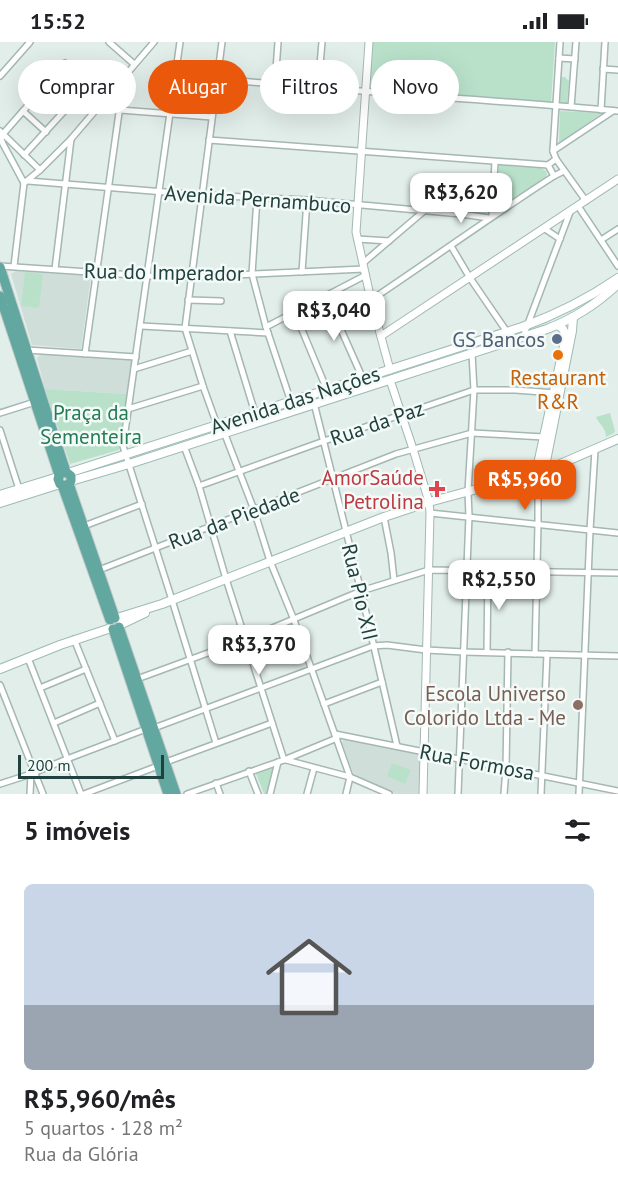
<!DOCTYPE html>
<html lang="pt">
<meta charset="utf-8">
<style>
:root{--surface:#fff;--page:#f6f6f6;--text:#202124;--muted:#757577;--accent:#ea580c}
body{margin:0;font-family:"PT Sans",sans-serif;background:var(--page);color:var(--text);height:100vh;display:flex;flex-direction:column;font-size:22px;white-space:nowrap}
*{box-sizing:border-box;margin:0}
p{font-size:20px;color:var(--muted)}
.icon{flex:none;width:33px;height:33px;fill:none;stroke:currentColor;stroke-width:2;stroke-linecap:round;stroke-linejoin:round}
.map{position:relative;height:752px;overflow:hidden}
.side{display:flex;flex-direction:column;background:var(--surface);flex:1}
.side>*{flex:none}
.top-card{position:absolute;left:18px;top:18px;width:582px;height:54px;display:flex;gap:12px}
.scale{position:absolute;left:18px;bottom:15px;width:146px;box-sizing:border-box;padding-left:6px;border:3px solid #20413d;border-top:0;font-size:16px;line-height:21px;white-space:nowrap;color:#20413d;-webkit-text-stroke:4px #f3faf7;paint-order:stroke}
.price{position:absolute;translate:-50% -51px;padding:0 14px;border-radius:12px;background:#fff;color:#222;font-size:20px;line-height:39px;filter:drop-shadow(0 2px 3px #0008)}
.price::after{content:'';position:absolute;left:50%;top:36px;width:18px;height:14px;margin-left:-9px;background:inherit;clip-path:polygon(0 0,100% 0,50% 100%)}
.price.on{background:var(--accent);color:#fff}
ul{padding:0;list-style:none}
li{display:grid;align-content:center;gap:12px;height:318px;padding:0 24px}
li span{display:grid;place-items:center;height:186px;border-radius:9px;color:#555}
li>.icon{margin-inline-start:auto}
span .icon{width:108px;height:108px;fill:#fffc;stroke-width:1}
li b{font-size:26px}
h2{display:flex;justify-content:space-between;align-items:center;height:72px;padding:0 24px;font-size:26px}
.tag{padding:0 21px;border-radius:27px;background:var(--surface);box-shadow:0 6px 24px #0002;font-size:21px;line-height:54px}
.tag.on{background:var(--accent);color:#fff}
.status{display:flex;justify-content:space-between;align-items:center;height:42px;padding:0 30px;background:var(--surface);direction:ltr}
.status svg{height:16px;fill:currentColor}
.map>svg:first-child{display:block}
.built{fill:#d0deda}
.green{fill:#b9e1ca}
.lines{fill:none;stroke-linecap:round;stroke-linejoin:round}
.minor-casing{stroke:#a4b7b3;stroke-width:8}
.tertiary-casing{stroke:#a4b7b3;stroke-width:9}
.secondary-casing{stroke:#9fbbb5;stroke-width:10}
.primary-casing{stroke:#c1cac9;stroke-width:11}
.minor{stroke:#fff;stroke-width:5}
.tertiary{stroke:#fff;stroke-width:7}
.secondary{stroke:#fff;stroke-width:8}
.primary{stroke:#62a7a0;stroke-width:9}
.service-dot{fill:#5c6f8a;stroke:#f3faf7;stroke-width:2}
.food-dot{fill:#e8710a;stroke:#f3faf7;stroke-width:2}
.health-dot{fill:#e0444e;stroke:#f3faf7;stroke-width:2}
.education-dot{fill:#8d6e63;stroke:#f3faf7;stroke-width:2}
.labels{text-anchor:middle;dominant-baseline:central;stroke-width:5;stroke-linejoin:round;paint-order:stroke}
.street-label{font-size:21px;fill:#20413d;stroke:#f3faf7}
.service-label{font-size:21px;fill:#4e5e75;stroke:#f3faf7;text-anchor:end}
.food-label{font-size:21px;fill:#c56008;stroke:#f3faf7}
.park-label{font-size:21px;fill:#267c54;stroke:#f3faf7}
.health-label{font-size:21px;fill:#be3a42;stroke:#f3faf7;text-anchor:end}
.education-label{font-size:21px;fill:#785e54;stroke:#f3faf7;text-anchor:end}
</style>
<div class="status"><b>15:52</b><svg viewBox="0 0 49 12"><path d="M0 12V9h3v3zM5 12V6h3v6zM10 12V3h3v9zM15 12V0h3v12zM26 1h20v11H26zM47 4h2v5h-2z"/></svg></div>
<div class="map">
<svg width="618" height="752" viewBox="0 0 618 752">
<rect width="100%" height="100%" fill="#e2eeea"/>
<g class="built">
<path d="M16,229L91,234L81,307L32,303L11,232Z"/>
<path d="M41,312L132,317L127,352L45,347L37,316Z"/>
<path d="M344,697L421,713L420,752H396L354,733L342,701Z"/>
</g>
<g class="green">
<path d="M373,0H555L551,61L369,46Z"/>
<path d="M561,35H565L569,39L567,61L559,62L560,37Z"/>
<path d="M560,69L602,71L559,101Z"/>
<path d="M499,123L541,126L546,129L547,132L545,136L496,167Z"/>
<path d="M25,230L43,232L39,266L21,264Z"/>
<path d="M45,347L127,352L119,408L70,422Z"/>
<path d="M610,371L615,389L614,391L606,395C606,386 599,382 596,375Z"/>
<path d="M392,721L411,728L405,742L387,734Z"/>
<path d="M275,725L268,752H264L256,732Z"/>
</g>
<g class="lines">
<defs>
<g id="minor">
<path d="M109,0L134,22"/>
<path d="M180,0L123,404L172,558L216,701"/>
<path d="M559,16L575,17"/>
<path d="M603,27L618,28"/>
<path d="M0,34L30,0"/>
<path d="M218,37C351,50 485,57 618,69"/>
<path d="M275,42L278,0"/>
<path d="M318,46L322,0"/>
<path d="M571,65L576,0"/>
<path d="M120,68L212,75"/>
<path d="M601,68L605,0"/>
<path d="M23,69L46,90"/>
<path d="M0,89L40,128"/>
<path d="M3,92L65,21"/>
<path d="M3,92L1,97L3,102L24,141"/>
<path d="M209,98L548,123"/>
<path d="M553,109L613,69"/>
<path d="M24,113L89,42"/>
<path d="M556,117L586,159"/>
<path d="M554,134L548,123L556,117L553,109L560,0"/>
<path d="M28,139L202,153L307,158L461,172L489,176"/>
<path d="M24,141L40,128L71,97L154,0"/>
<path d="M257,156L252,232L266,285L291,360"/>
<path d="M578,164L618,224"/>
<path d="M492,174L495,120"/>
<path d="M545,187L560,197"/>
<path d="M357,197L389,199"/>
<path d="M601,198L618,187"/>
<path d="M451,204L470,236L507,290"/>
<path d="M363,221L424,169"/>
<path d="M0,224L148,234L191,235L364,227"/>
<path d="M14,224L24,141"/>
<path d="M55,227L71,97"/>
<path d="M302,230L307,158"/>
<path d="M326,254L363,337"/>
<path d="M188,258L221,259"/>
<path d="M371,258C432,217 492,174 554,134L564,129"/>
<path d="M295,271L327,348"/>
<path d="M141,284L268,291"/>
<path d="M266,285L366,233"/>
<path d="M230,289L255,371"/>
<path d="M523,295L570,170"/>
<path d="M27,308L136,315"/>
<path d="M85,312L124,35"/>
<path d="M134,327L192,309"/>
<path d="M314,361L361,549L397,704"/>
<path d="M128,367L203,344"/>
<path d="M0,371L35,360"/>
<path d="M217,383L203,344L185,286L222,0"/>
<path d="M0,388L19,447"/>
<path d="M224,390L254,468L270,519L294,578L350,735L346,752"/>
<path d="M184,404L199,444L226,537L284,718"/>
<path d="M199,444L324,399L474,348H515L556,351"/>
<path d="M430,471L618,491"/>
<path d="M384,475L391,511L394,538"/>
<path d="M84,484L142,462"/>
<path d="M99,528L396,412L472,391L544,395"/>
<path d="M74,597L115,699"/>
<path d="M487,609L488,529"/>
<path d="M535,612L538,482V446L536,431"/>
<path d="M28,616L81,752"/>
<path d="M137,637L246,597L361,549L429,528L618,531"/>
<path d="M0,643L43,752"/>
<path d="M40,646L86,627"/>
<path d="M324,662L382,640"/>
<path d="M54,681L100,661"/>
<path d="M154,686L373,604L387,603L426,608L464,610L618,614"/>
<path d="M335,692L618,749"/>
<path d="M286,718L350,735L389,752"/>
<path d="M166,720L272,681"/>
<path d="M249,729L258,752"/>
<path d="M216,741L220,752"/>
<path d="M0,742L31,732L67,717L146,687"/>
<path d="M30,752L31,732"/>
<path d="M84,752L158,724"/>
<path d="M187,752L284,718L337,696"/>
<path d="M270,752L278,720"/>
<path d="M307,752L314,726"/>
<path d="M458,752L469,474L468,450L474,348L472,312"/>
<path d="M504,752L506,726L508,610"/>
<path d="M541,752L547,612"/>
<path d="M579,752L590,488L595,408"/>
</g>
<g id="tertiary">
<path d="M369,0L356,190L371,258L390,328"/>
<path d="M381,294L618,137"/>
<path d="M390,338L413,407L429,460L430,471L423,752"/>
</g>
<g id="secondary">
<path d="M544,429L572,289L573,275"/>
<path d="M68,431L522,285C555,273 589,256 618,236"/>
<path d="M536,431L565,299C566,292 565,287 558,283"/>
<path d="M71,439L129,422L547,287C573,277 598,261 618,242"/>
<path d="M0,453L58,435"/>
<path d="M0,461L60,442"/>
<path d="M117,576L162,562L384,475L429,460L544,429L618,397"/>
<path d="M120,583L145,571"/>
<path d="M0,627L60,603L111,586"/>
</g>
<g id="primary">
<path d="M0,225L66,430"/>
<path d="M0,254L59,433"/>
<path d="M69,442L64,444L60,442L58,437L60,432L66,430L71,434V439L69,442L115,576"/>
<path d="M62,443L110,578"/>
<path d="M119,585L176,752"/>
<path d="M113,587L168,752"/>
</g>
</defs>
<use href="#minor" class="minor-casing"/>
<use href="#tertiary" class="tertiary-casing"/>
<use href="#secondary" class="secondary-casing"/>
<use href="#primary" class="primary-casing"/>
<use href="#minor" class="minor"/>
<use href="#tertiary" class="tertiary"/>
<use href="#secondary" class="secondary"/>
<use href="#primary" class="primary"/>
</g>
<circle class="service-dot" cx="557" cy="297" r="6"/>
<circle class="food-dot" cx="558" cy="313" r="6"/>
<path class="health-dot" d="M434 438h6v6h6v6h-6v6h-6v-6h-6v-6h6z"/>
<circle class="education-dot" cx="578" cy="663" r="6"/>
<g class="labels">
<g class="street-label">
<text transform="translate(258 157) rotate(4)">Avenida Pernambuco</text>
<text transform="translate(164 230) rotate(1)">Rua do Imperador</text>
<text transform="translate(295 358) rotate(-18)">Avenida das Nações</text>
<text transform="translate(377 381) rotate(-19)">Rua da Paz</text>
<text transform="translate(234 476) rotate(-21)">Rua da Piedade</text>
<text transform="translate(360 550) rotate(77)">Rua Pio XII</text>
<text transform="translate(477 720) rotate(11)">Rua Formosa</text>
</g>
<g class="service-label">
<text x="545" y="297">GS Bancos</text>
</g>
<g class="food-label">
<text x="558" y="335">Restaurant<tspan x="558" dy="24">R&amp;R</tspan></text>
</g>
<g class="park-label">
<text x="91" y="370">Praça da<tspan x="91" dy="24">Sementeira</tspan></text>
</g>
<g class="health-label">
<text x="424" y="435">AmorSaúde<tspan x="424" dy="24">Petrolina</tspan></text>
</g>
<g class="education-label">
<text x="566" y="651">Escola Universo<tspan x="566" dy="24">Colorido Ltda - Me</tspan></text>
</g>
</g>
</svg>
<div class="scale">200 m</div>
<b class="price" style="left:461px;top:182px">R$3,620</b>
<b class="price" style="left:334px;top:300px">R$3,040</b>
<b class="price on" style="left:525px;top:469px">R$5,960</b>
<b class="price" style="left:499px;top:569px">R$2,550</b>
<b class="price" style="left:259px;top:634px">R$3,370</b>
<div class="top-card">
<a class="tag">Comprar</a>
<a class="tag on">Alugar</a>
<a class="tag">Filtros</a>
<a class="tag">Novo</a>
</div>
</div>
<section class="side">
<h2>5 imóveis<svg class="icon" aria-label="filters" viewBox="0 0 24 24"><path d="M4 7h16M4 17h16"/><circle cx="9" cy="7" r="2"/><circle cx="15" cy="17" r="2"/></svg></h2>
<ul>
<li><span style="background:linear-gradient(#c9d6e8 65%,#9aa5b1 0)"><svg class="icon" aria-label="home" viewBox="0 0 24 24"><path d="M3 11l9-7 9 7M6 9v11h12V9"/></svg></span><div><b>R$5,960/mês</b><p>5 quartos · 128 m²</p><p>Rua da Glória</p></div></li>
</ul>
</section>
